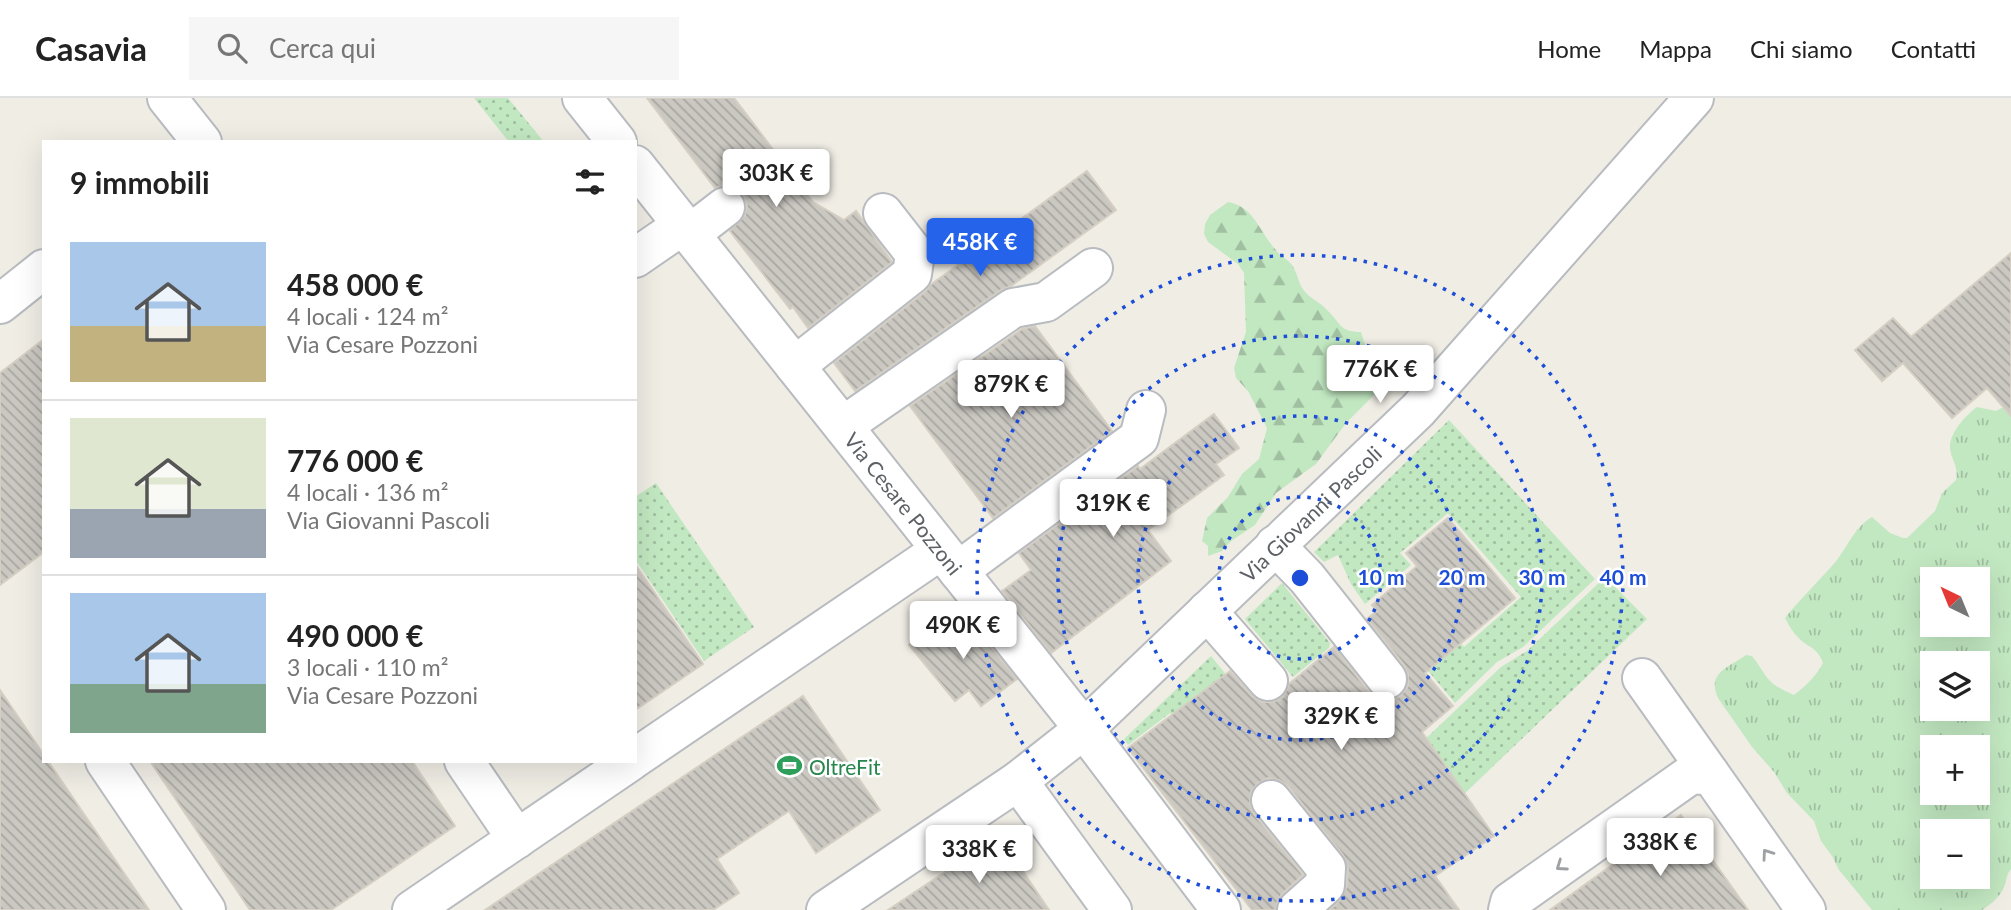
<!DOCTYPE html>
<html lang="it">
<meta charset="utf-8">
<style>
:root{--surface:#fff;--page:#f6f6f6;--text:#222;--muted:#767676;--line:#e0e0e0;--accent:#2563eb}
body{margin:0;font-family:Lato,sans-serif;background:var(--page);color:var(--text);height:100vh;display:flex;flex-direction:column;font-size:26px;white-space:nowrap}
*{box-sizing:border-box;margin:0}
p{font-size:23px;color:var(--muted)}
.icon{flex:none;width:38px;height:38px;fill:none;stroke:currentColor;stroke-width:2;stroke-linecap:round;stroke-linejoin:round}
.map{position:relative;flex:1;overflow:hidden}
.sheet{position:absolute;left:42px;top:42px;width:595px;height:623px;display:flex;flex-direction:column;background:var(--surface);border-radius:0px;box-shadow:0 7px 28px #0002}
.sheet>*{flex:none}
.needle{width:46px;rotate:317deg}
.buttons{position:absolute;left:1920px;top:469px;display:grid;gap:14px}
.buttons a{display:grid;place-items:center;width:70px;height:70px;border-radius:0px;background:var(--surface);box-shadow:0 7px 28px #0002;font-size:35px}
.price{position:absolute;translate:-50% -60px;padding:0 16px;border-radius:7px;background:#fff;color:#222;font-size:23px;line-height:46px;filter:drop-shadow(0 2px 4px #0008)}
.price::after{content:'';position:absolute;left:50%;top:42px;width:21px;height:16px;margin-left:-10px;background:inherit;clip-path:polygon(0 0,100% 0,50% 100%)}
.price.on{background:var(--accent);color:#fff}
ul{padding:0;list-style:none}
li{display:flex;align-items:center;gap:21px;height:175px;padding:0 28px}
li+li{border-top:2px solid var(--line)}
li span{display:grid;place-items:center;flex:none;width:196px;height:140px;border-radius:0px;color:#555}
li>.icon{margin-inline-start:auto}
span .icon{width:84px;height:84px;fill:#fffc;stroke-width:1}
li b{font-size:30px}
h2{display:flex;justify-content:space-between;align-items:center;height:84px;padding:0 28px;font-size:30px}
header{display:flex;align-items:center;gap:42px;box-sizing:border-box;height:98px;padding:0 35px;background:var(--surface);border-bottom:2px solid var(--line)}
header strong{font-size:33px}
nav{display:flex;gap:38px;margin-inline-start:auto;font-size:24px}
.search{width:490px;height:63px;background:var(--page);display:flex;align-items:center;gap:18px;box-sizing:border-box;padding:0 24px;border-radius:0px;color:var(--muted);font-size:26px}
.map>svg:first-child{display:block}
.grass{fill:url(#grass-tufts);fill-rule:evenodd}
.forest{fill:url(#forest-firs)}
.park{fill:url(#park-dots)}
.building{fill:url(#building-back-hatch);stroke:#d5cfc3;stroke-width:2}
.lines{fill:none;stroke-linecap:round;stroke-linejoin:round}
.minor-casing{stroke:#b8bbbf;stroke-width:42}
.minor{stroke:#fff;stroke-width:38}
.oneway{stroke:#9ea0a3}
.ring{fill:none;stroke:#1d4ed8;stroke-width:3.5;stroke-dasharray:3.5 7}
.labels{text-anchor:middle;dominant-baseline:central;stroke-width:5;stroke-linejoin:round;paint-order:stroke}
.street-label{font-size:21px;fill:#5d6166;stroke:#fff}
.leisure-label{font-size:21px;fill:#27864d;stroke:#fff;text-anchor:start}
.centre{fill:#1d4ed8;stroke:#fff;stroke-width:3.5}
.ring-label{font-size:21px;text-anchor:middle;font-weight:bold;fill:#1d4ed8;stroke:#fff;stroke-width:5;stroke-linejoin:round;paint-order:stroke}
</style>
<header>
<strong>Casavia</strong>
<div class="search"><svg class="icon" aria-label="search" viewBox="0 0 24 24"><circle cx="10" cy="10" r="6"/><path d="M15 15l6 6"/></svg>Cerca qui</div>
<nav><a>Home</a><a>Mappa</a><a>Chi siamo</a><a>Contatti</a></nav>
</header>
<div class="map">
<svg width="2011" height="812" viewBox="0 0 2011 812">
<defs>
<pattern id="grass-tufts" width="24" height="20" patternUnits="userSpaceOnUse" patternTransform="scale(1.75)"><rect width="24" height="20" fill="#c2e8c1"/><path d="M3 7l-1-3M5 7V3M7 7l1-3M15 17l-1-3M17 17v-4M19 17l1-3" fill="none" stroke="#a1bfa1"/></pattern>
<pattern id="forest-firs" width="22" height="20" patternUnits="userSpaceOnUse" patternTransform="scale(1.75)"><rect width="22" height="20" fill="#c2e8c1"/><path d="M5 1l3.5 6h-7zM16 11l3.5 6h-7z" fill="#a1bfa1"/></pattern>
<pattern id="park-dots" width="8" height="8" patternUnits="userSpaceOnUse" patternTransform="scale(1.75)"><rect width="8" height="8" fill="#c2e8c1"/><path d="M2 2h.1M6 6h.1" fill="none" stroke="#a1bfa1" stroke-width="1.8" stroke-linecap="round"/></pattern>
<pattern id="building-back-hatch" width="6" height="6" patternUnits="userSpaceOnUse" patternTransform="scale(1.75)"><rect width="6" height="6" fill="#cbc8c2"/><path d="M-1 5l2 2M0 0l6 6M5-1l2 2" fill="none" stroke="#a8a6a1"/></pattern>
</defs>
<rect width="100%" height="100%" fill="#f0ede5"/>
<path class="grass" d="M2011,305V771C2006,777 2007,782 2004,789C2000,799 1991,806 1982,812H1872L1839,772L1832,758L1821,743L1814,723L1787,695L1774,674L1752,649L1718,600C1706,574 1730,569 1746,557L1752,558C1770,581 1764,584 1794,597C1805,589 1817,577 1823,565C1819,553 1812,550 1803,544C1795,538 1789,528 1785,520C1801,500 1820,482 1837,462C1849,446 1855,429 1872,419L1890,435L1903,440H1907L1935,413L1942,395L1956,382C1959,368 1951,362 1950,350C1949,335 1966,317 1977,309L1996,313ZM1932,481H1978V527H1932ZM1932,565H1978V611H1932ZM1932,649H1978V695H1932ZM1932,733H1978V779H1932Z"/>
<path class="forest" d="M1228,104C1254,108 1260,135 1276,152C1280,158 1288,161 1292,167C1298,175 1298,187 1306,195C1312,201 1321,205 1327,212C1341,225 1339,234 1361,234L1366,250L1378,265L1382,279L1375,296L1346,325L1316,366L1276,395L1255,427L1231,443L1222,453L1208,458V448L1202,443L1207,420L1228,399L1242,376L1259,361L1267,330L1248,293L1236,280L1234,270L1246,234L1244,175L1238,166L1208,144L1204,136L1205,126L1210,117Z"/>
<g class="park">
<path d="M474,0H508L544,44H509Z"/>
<path d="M1449,322L1595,481L1523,549L1497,564L1455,605L1420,563L1452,536L1464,549L1521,499L1448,415L1400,455L1411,467L1365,506L1351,486L1338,457L1324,464L1314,454Z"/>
<path d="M656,385L754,529L704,563L635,461V399Z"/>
<path d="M1605,479L1647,521L1461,699L1419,647L1501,569L1527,553Z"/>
<path d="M1282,485L1330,545L1329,550L1293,579L1245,521Z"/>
<path d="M1211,558L1241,595L1193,646L1170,615L1128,647L1124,641Z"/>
</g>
<g class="building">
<path d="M647,0H734L813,104L844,122L856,113L892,164L808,230L793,209L790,211L730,133L745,117L747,107L743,96L733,89L723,87L715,90Z"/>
<path d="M1087,73L1116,112L1011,188L1001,192L855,293L834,265L926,193L929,188Z"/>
<path d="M2011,155V318L1987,290L1952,320L1903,265L1882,283L1855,252L1893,220L1911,239Z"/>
<path d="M1035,228L1112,333L993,420L910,308L1022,231Z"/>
<path d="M44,241V454L0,487V275Z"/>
<path d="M1214,316L1239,350L1216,366L1224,377L1148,432L1171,463L1051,555L1002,493L1031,472L1019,455L1138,368L1140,371Z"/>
<path d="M1448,420L1515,500L1425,575L1453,608L1422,634L1494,738L1435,778L1459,812H1330L1340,802L1347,788L1348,771L1343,757L1288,688L1279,682L1268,680L1258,685L1251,694L1250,706L1254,716L1303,777L1282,796L1277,805L1276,812H1252L1128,650L1230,573L1252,598L1262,604H1273L1283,599L1289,586L1334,549L1370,595L1380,602H1391L1400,598L1408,588V577L1404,567L1367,521L1377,513L1372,507L1417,468L1406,455Z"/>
<path d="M635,466L703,566L635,612Z"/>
<path d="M968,520L1017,581L981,608L969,592L955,603L909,547L941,521L951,533Z"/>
<path d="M0,592L44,657V663H48L149,812H0Z"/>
<path d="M803,598L880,712L816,755L789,713L717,761L739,795L713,812H485Z"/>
<path d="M150,663H412L455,728L331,812H250Z"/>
<path d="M1681,717L1748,812H1550Z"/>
<path d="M999,738L1049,812H888Z"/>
</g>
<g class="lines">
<defs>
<g id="minor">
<path d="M167,0L202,44"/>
<path d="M582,0L617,44"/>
<path id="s1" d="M635,67L1084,631L1221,812"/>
<path d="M690,136L725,109"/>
<path d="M635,160L683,127"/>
<path d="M0,206L44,171"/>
<path d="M795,268L912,176L915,156L883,115"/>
<path d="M843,328L1013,210L1046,204L1093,170"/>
<path d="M1275,447L1307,480L1387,581"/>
<path d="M958,473L1139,340L1146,312"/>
<path d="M1207,513L1268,583"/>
<path d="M1642,580L1710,676"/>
<path d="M635,660L941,452"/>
<path d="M105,663L206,812"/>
<path d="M464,663L517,741"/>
<path d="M1018,683L1112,812"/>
<path d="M1271,702L1326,770L1325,787L1297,812"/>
<path d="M412,812L631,663"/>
<path id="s2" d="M826,812L1018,683L1084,631L1418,312L1694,0"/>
<path d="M1508,812L1510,804L1690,677L1710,676L1806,812"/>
</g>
</defs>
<use href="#minor" class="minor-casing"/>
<use href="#minor" class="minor"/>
</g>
<defs><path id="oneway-chevron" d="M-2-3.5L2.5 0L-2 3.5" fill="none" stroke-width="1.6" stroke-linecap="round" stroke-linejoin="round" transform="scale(1.75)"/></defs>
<g class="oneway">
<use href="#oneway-chevron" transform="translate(1767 756) rotate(-125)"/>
<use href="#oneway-chevron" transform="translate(1561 768) rotate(145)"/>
</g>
<g class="ring">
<circle cx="1300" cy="480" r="81"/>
<circle cx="1300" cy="480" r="162"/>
<circle cx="1300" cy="480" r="242"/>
<circle cx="1300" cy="480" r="323"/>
</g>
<defs>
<symbol id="stadium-bare" viewBox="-9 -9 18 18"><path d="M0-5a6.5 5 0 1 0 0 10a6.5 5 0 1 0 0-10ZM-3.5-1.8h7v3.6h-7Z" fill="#2e9e5b" stroke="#fff" stroke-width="2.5" paint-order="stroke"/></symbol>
</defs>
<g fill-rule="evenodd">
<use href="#stadium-bare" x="772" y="650" width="35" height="35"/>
</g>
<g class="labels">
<g class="street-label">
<text stroke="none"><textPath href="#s1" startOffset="432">Via Cesare Pozzoni</textPath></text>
<text stroke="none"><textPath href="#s2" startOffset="628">Via Giovanni Pascoli</textPath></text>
</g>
<g class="leisure-label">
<text x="809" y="668">OltreFit</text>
</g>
</g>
<circle cx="1300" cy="480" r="10" class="centre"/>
<g class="ring-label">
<text x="1381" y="487">10 m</text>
<text x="1462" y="487">20 m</text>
<text x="1542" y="487">30 m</text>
<text x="1623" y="487">40 m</text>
</g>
</svg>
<div class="buttons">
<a><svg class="needle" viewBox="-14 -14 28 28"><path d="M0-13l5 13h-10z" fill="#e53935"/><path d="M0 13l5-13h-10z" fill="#767676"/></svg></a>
<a><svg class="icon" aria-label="layers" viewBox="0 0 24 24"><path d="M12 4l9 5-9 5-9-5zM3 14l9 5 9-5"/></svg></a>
<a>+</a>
<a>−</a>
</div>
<b class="price" style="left:776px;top:111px">303K €</b>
<b class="price on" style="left:980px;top:180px">458K €</b>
<b class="price" style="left:1380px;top:307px">776K €</b>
<b class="price" style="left:1011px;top:322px">879K €</b>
<b class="price" style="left:1113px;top:441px">319K €</b>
<b class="price" style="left:963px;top:563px">490K €</b>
<b class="price" style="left:1341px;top:654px">329K €</b>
<b class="price" style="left:1660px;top:780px">338K €</b>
<b class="price" style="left:979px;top:787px">338K €</b>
<section class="sheet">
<h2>9 immobili<svg class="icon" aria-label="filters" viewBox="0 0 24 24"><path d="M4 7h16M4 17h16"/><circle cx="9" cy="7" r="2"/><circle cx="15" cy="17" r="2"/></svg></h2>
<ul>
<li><span style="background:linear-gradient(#a9c7e8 60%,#c2b280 0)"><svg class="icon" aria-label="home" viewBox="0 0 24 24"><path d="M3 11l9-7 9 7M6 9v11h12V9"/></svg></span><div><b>458 000 €</b><p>4 locali · 124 m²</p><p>Via Cesare Pozzoni</p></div></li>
<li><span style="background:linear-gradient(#dfe7d0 65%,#9aa5b1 0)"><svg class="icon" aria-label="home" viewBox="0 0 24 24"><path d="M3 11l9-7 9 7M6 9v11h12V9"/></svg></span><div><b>776 000 €</b><p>4 locali · 136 m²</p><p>Via Giovanni Pascoli</p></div></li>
<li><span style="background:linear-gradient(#a9c7e8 65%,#7fa58c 0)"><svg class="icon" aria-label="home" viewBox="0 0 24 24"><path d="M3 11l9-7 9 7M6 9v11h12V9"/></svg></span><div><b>490 000 €</b><p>3 locali · 110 m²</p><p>Via Cesare Pozzoni</p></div></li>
</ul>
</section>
</div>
